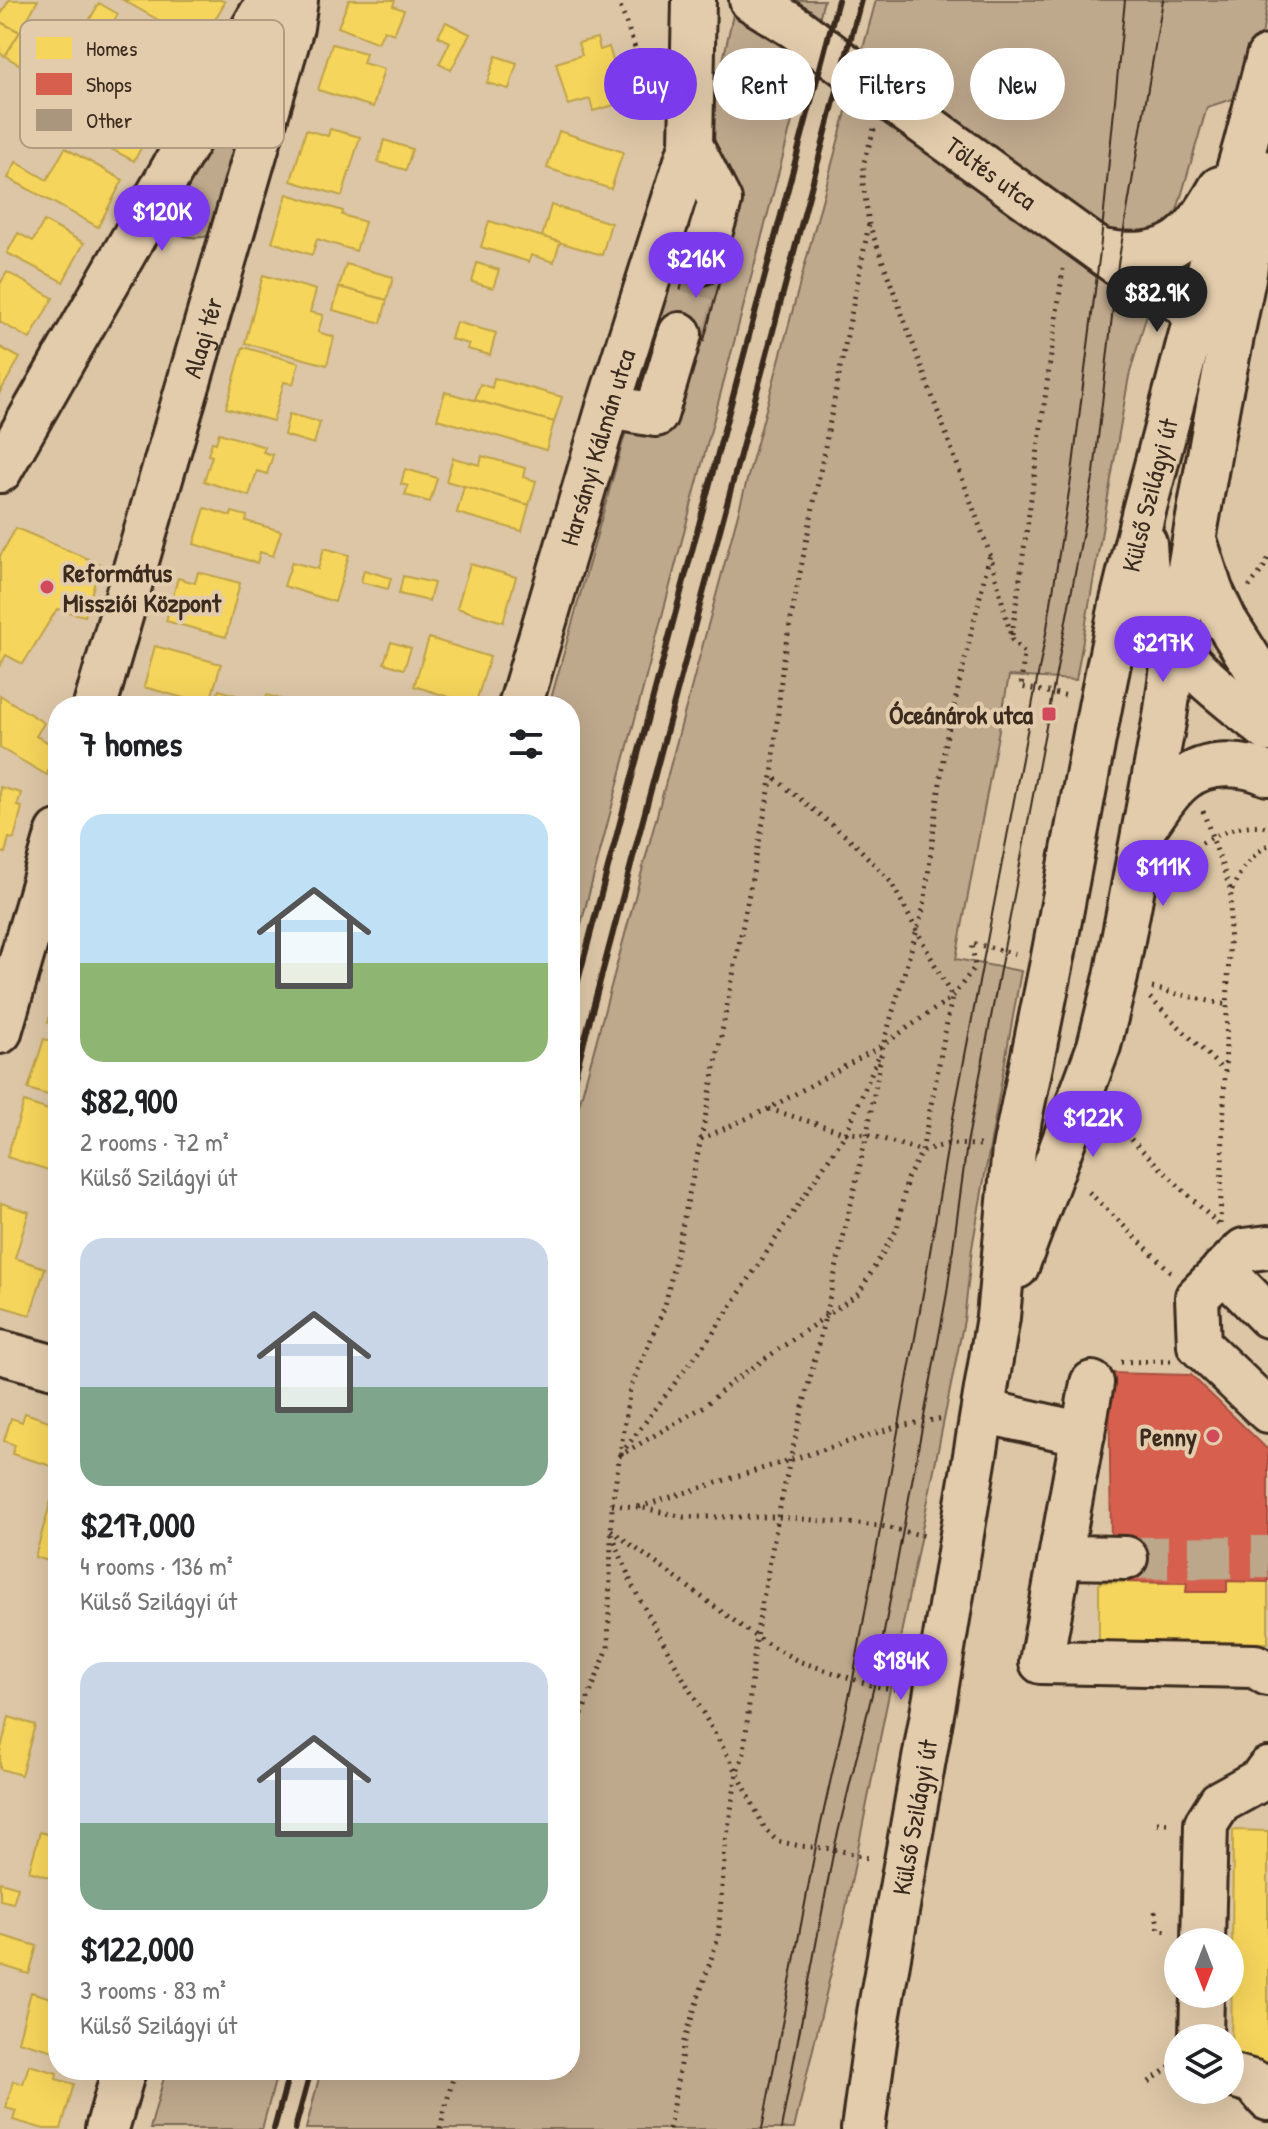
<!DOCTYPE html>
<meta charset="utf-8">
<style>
:root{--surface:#fff;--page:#f6f6f6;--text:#202124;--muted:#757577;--accent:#7c3aed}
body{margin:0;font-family:"Patrick Hand",sans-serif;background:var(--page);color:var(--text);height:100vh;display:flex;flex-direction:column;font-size:30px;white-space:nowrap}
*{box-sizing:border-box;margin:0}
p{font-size:26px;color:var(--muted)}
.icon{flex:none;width:44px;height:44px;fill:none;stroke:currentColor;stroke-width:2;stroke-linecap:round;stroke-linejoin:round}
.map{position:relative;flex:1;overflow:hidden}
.panel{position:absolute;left:48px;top:696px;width:532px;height:1384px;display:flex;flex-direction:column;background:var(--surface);border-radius:32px;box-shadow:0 8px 32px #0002}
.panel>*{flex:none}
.guide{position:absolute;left:604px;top:48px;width:544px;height:72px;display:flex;gap:16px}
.needle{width:52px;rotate:180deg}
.fabs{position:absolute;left:1164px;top:1928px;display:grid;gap:16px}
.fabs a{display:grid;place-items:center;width:80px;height:80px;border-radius:50%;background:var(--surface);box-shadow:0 8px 32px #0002;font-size:40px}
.price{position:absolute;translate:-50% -68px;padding:0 18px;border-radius:28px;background:var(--accent);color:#fff;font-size:26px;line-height:52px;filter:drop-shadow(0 2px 4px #0008)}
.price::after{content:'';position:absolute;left:50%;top:48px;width:24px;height:18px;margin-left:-12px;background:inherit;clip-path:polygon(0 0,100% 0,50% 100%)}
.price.current{background:#222;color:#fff}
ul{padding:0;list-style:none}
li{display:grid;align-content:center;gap:16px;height:424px;padding:0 32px}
li span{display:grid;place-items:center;height:248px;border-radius:24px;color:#555}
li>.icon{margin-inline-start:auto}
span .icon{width:144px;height:144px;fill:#fffc;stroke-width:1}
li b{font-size:34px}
h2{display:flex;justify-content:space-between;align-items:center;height:96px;padding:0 32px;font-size:34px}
.chip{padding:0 28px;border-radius:36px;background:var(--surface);box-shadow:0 8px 32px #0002;font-size:28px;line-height:72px}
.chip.current{background:var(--accent);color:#fff}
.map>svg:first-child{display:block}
.green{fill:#bfa98d;stroke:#7d6a56;stroke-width:2}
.homes{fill:#f6d55c;stroke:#bea249;stroke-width:2}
.shops{fill:#d6604d;stroke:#a8503f;stroke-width:2}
.building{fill:#aa967d;stroke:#3b2a1e;stroke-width:2}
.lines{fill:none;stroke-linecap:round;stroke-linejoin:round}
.minor-tunnel{stroke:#bca78b;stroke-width:42;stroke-dasharray:42 21;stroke-linecap:butt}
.minor-casing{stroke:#3b2a1e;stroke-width:48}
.path{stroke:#3b2a1e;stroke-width:5;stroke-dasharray:2 6;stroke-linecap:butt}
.minor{stroke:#e3ccac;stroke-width:42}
.tram{stroke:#3b2a1e;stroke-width:2}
.rail{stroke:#3b2a1e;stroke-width:6}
.poi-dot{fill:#d1495b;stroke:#e3ccac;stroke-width:3}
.labels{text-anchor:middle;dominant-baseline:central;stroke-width:8;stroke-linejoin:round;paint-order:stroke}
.street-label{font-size:26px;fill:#3b2a1e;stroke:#e3ccac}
.poi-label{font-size:26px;font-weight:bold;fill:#3b2a1e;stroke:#e3ccac;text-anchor:end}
.key{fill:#e3ccac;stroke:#b19b81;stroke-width:2}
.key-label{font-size:22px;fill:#3b2a1e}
</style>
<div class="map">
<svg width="1268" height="2129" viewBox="0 0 1268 2129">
<rect width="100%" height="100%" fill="#dcc6a6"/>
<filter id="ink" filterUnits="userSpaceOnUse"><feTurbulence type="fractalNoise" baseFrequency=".0125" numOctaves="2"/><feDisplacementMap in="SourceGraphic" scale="16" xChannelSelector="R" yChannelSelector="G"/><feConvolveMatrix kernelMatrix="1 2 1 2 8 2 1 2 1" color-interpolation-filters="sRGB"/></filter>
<g filter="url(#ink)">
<g class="green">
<path d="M736,0H824L570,966V706H549L701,163Z"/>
<path d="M876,0H1268L1259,54L1239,97L1207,107L1129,376L1076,680L1009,676L956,959L1021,971L972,1248L964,1320L844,1918L794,2129H306L321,2070H570V1139Z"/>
<path d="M269,30L212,235C192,241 173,237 165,218Z"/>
<path d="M166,2070H278L262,2129H150Z"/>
</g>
<g class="homes">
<path d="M9,0H38L20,32L0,22V16Z"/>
<path d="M123,0H221L225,2L201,44Z"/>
<path d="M349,0H395L393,6L404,10L394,34L384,30L378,43L338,27Z"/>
<path d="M99,3L118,14L107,32L89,21Z"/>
<path d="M0,22L20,32L5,56L0,53Z"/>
<path d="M446,22L470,34L451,70L439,64L450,42L438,36Z"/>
<path d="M20,32L44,47L30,71L5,56Z"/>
<path d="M597,38L600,50L609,47L625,102L593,111L590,99L568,105L556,63L582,55L578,43Z"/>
<path d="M332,44L366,53L363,63L384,69L373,107L318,90Z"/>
<path d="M496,56L517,63L509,89L487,83Z"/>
<path d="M71,100L112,122L120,107L154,124L134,161L59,122Z"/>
<path d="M330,129L360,137L342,196L291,181L306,130L328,136Z"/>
<path d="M559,131L623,152L611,189L547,168Z"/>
<path d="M384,140L412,149L406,170L378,162Z"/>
<path d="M65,148L123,180L98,227L8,178L16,162L47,180Z"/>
<path d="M287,194L343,211L342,215L365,222L356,251L317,239L312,255L272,242Z"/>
<path d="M551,205L611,223L602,255L542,237Z"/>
<path d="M44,221L84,243L63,282L7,253L18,233L33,241Z"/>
<path d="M489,221L560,242L554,262L531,255L529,262L481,247Z"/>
<path d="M477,263L499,270L493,288L472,282Z"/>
<path d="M346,264L393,277L387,300L339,287Z"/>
<path d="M7,272L53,298L30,339L0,322V284Z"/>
<path d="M263,275L316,290L310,312L323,315L318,332L334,337L327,365L245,343Z"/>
<path d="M339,287L387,300L381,323L333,310Z"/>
<path d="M456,322L496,333L490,355L467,349L469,344L451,339Z"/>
<path d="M0,347L20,358L0,392Z"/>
<path d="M243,347L299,363L293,384L284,382L273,421L226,408Z"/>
<path d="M494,378L562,397L554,422L475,400L480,384L492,388Z"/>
<path d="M445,392L554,422L546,450L437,419Z"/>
<path d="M289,414L320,422L314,444L284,435Z"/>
<path d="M219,433L265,447L263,452L273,455L267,474L257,471L249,496L204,481L212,456L208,455L212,442L216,443Z"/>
<path d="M482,456L525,468L523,477L536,481L529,505L446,481L453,458L480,465Z"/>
<path d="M405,469L437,478L430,502L405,495L408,486L401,484Z"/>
<path d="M464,486L529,505L522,531L457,513Z"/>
<path d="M205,508L231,516L232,512L247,516L246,521L281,531L273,556L260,552L257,563L194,544Z"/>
<path d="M16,528L100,564L85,616L57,609L23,664L6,655L0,666V556Z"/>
<path d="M324,548L349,555L335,602L284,586L292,562L318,569Z"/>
<path d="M470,564L516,577L503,622L457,608Z"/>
<path d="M364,570L391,578L388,589L361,582Z"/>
<path d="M198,572L240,583L226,637L166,621L178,578L195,583Z"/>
<path d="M403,576L434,583L429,601L399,594Z"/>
<path d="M429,638L490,657L475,705L414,686Z"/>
<path d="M391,642L411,648L404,669L384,663Z"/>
<path d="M155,646L221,664L209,705L144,687Z"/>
<path d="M219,690L245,698L243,706H214Z"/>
<path d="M0,695L44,723L36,736L55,746L47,775L0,748Z"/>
<path d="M267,695L301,706H264Z"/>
<path d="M0,787L21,793L17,806L22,807L14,839L9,838L5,853L0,852Z"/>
<path d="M58,990V1025L48,1022Z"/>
<path d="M44,1039L58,1043V1098L28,1089Z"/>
<path d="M24,1102L58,1113V1173L7,1157Z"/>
<path d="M1,1203L29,1212L15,1258L45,1268L30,1315L0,1306Z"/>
<path d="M25,1413L58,1424V1468L12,1454L15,1445L4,1441L11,1418L22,1422Z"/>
<path d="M56,1483H58V1556L56,1563L35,1557Z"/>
<path d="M1227,1581L1268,1582V1643L1099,1641V1582L1187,1583L1186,1592H1227Z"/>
<path d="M9,1717L35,1725L21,1775L0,1769V1752Z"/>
<path d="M1233,1830L1268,1831V2071H1231Z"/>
<path d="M40,1832L58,1837V1880L29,1871Z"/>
<path d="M0,1882L18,1887L13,1903L0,1900Z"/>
<path d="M0,1935L37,1946L29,1974L0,1965Z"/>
<path d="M31,1992L58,2000V2052L18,2041Z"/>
<path d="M29,2065L57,2073L56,2079L74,2084L61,2129H44L13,2120L16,2111L6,2108L13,2081L23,2084Z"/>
</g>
<path class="shops" d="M1109,1373L1191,1375L1268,1450V1582L1227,1581V1592H1186L1187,1583L1128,1582L1126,1550L1111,1548Z"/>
<path class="building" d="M688,260L723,269L704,340L670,331Z"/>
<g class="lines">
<g class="minor-tunnel">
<path d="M680,334L701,263"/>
<path d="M1126,1558L1268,1557"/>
</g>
<defs>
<g id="minor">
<path id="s1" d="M751,0L796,28L886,96L1118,264C1148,280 1196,303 1208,336"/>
<path d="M691,145L720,201L701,263"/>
<path d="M1101,251C1167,261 1188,245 1220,188"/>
<path d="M608,407L656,415L680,334"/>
<path d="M0,471L261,14L272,0"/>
<path d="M1145,543C1148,643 1197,672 1268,730"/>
<path d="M1196,543L1211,590L1225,620L1268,688"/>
<path id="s2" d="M95,706L292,27L296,0"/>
<path id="s3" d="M520,706L608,407L691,145L694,0"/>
<path d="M1148,823C1159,808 1169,790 1184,779C1206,761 1243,762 1268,774"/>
<path d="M0,1032L58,832"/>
<path d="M1268,1247L1244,1250L1197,1297L1199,1345L1268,1411"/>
<path d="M1017,1267L1099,1046L1116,977L1165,717L1175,646L1219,400L1245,273L1260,171"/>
<path d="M1223,1270L1268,1316"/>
<path d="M0,1352L58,1368"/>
<path d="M1092,1383L1041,1662L1255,1666L1268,1674"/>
<path d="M983,1411L1083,1434"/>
<path d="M1061,1557L1126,1558"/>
<path d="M1203,1942L1206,1824L1220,1802L1260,1780L1268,1769"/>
<path d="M1201,2038L1202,1994"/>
<path d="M1230,2075L1254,2082L1268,2099"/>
<path d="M107,2129L124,2070"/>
<path id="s4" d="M863,2129L879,2013L935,1697L998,1317L1014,1149L1052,962L1101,702L1121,605L1144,511L1196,314L1245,146L1268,57"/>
</g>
</defs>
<use href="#minor" class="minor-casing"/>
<g class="path">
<path d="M618,0L654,101"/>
<path d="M874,129L864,162L863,183L869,224L990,554L1012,640L1024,652L1021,687L1069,696"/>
<path d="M1249,587L1263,569L1268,558"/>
<path d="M1012,635L1063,269"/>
<path d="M1203,811L1231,891L1220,1224"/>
<path d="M1174,871C1180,865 1185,857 1191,851C1207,837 1247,819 1268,828"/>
<path d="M1232,890C1241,869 1249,858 1268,845"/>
<path d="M1152,988L1227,1005"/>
<path d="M1150,998L1224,1071"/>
<path d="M769,1109L846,1133L867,1134L922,1151L948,1144L980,1145"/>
<path d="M1108,1117L1219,1225"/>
<path d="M701,1139L768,1109L883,1045L924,906L945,744L990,554"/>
<path d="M1089,1192L1171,1272"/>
<path d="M1121,1362L1171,1361"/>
<path d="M621,1454L713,1333L846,1133L878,1057"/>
<path d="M619,1456L703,1407L732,1382L859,1293L897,1229L907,1179L922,1151L952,997L891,882L853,842L772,776"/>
<path d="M612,1505L639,1507L684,1517H778L881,1526L925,1536"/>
<path d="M639,1507L899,1426L945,1418"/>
<path d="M611,1530L756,1637L798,1661L874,1686L899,1690"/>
<path d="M612,1534L633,1587L688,1687L737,1772L765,1829L777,1841L800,1846L834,1849L872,1859"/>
<path d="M570,1744L608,1648L612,1505L630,1389L665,1306L701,1139L772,776L783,659L869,224"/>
<path d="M1157,1823H1172"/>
<path d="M1155,1911L1159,1930L1170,1931"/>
<path d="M1149,2082L1177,2061"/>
<path d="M440,2129L455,2070"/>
<path d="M669,2129L684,2041L718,1938L725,1848L737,1772L744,1753L756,1637L778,1517L790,1460L825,1317L867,1134L883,1045L952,997L975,967L972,943L1017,954"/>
</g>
<use href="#minor" class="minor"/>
<g class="tram">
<path d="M762,2129L816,1846L853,1679L924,1288L948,1144L1047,628L1072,473L1100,251L1125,0"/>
<path d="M781,2129L834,1849L874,1686L947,1293L967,1144L1094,473L1118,264L1163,0"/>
</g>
<g class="rail">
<path d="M570,1011L838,0"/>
<path d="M570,1094L861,0"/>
<path d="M274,2129L290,2070"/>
<path d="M295,2129L311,2070"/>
</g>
</g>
</g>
<g class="poi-dot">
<circle cx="47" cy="587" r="8"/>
<rect x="1041" y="706" width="16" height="16" rx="4"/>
<circle cx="1213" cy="1436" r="8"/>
</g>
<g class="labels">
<g class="street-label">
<text stroke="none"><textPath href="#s1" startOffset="296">Töltés utca</textPath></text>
<text stroke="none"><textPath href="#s2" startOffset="384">Alagi tér</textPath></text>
<text stroke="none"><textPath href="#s3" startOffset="270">Harsányi Kálmán utca</textPath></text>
<text stroke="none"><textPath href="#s4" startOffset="1660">Külső Szilágyi út</textPath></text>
<text stroke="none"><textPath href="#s4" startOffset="316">Külső Szilágyi út</textPath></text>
</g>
<g class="poi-label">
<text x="63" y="572" text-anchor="start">Református<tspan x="63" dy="30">Missziói Központ</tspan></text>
<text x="1033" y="714">Óceánárok utca</text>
<text x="1197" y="1436">Penny</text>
</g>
</g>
<rect x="20" y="20" width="264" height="128" rx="12" class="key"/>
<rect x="36" y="37" width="36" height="22" fill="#f6d55c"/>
<rect x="36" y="73" width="36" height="22" fill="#d6604d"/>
<rect x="36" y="109" width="36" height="22" fill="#aa967d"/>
<g class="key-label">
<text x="86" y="56">Homes</text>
<text x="86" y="92">Shops</text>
<text x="86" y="128">Other</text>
</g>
</svg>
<div class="fabs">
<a><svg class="needle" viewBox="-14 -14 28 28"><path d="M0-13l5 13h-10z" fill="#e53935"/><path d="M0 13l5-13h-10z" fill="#757577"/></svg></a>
<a><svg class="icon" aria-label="layers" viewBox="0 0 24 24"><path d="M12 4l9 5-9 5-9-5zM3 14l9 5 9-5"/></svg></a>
</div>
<b class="price" style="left:162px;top:253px">$120K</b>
<b class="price" style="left:696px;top:300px">$216K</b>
<b class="price current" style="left:1157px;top:334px">$82.9K</b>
<b class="price" style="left:1163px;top:684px">$217K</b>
<b class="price" style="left:1163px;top:908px">$111K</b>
<b class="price" style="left:1093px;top:1159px">$122K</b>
<b class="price" style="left:901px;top:1702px">$184K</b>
<div class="guide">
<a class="chip current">Buy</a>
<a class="chip">Rent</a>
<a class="chip">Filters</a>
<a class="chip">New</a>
</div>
<section class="panel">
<h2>7 homes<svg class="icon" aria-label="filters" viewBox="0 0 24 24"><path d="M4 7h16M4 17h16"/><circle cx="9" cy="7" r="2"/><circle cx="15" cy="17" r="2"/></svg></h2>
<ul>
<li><span style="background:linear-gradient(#bfe0f5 60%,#8fb573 0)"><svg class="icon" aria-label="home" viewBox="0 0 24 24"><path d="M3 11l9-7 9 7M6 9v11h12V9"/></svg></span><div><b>$82,900</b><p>2 rooms · 72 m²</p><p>Külső Szilágyi út</p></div></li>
<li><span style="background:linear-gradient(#c9d6e8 60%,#7fa58c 0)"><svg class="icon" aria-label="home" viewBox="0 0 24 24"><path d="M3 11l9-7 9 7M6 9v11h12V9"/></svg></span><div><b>$217,000</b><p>4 rooms · 136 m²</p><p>Külső Szilágyi út</p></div></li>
<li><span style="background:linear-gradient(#c9d6e8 65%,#7fa58c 0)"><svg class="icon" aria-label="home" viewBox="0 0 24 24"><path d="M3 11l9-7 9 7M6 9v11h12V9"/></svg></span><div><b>$122,000</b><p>3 rooms · 83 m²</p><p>Külső Szilágyi út</p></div></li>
</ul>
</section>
</div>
